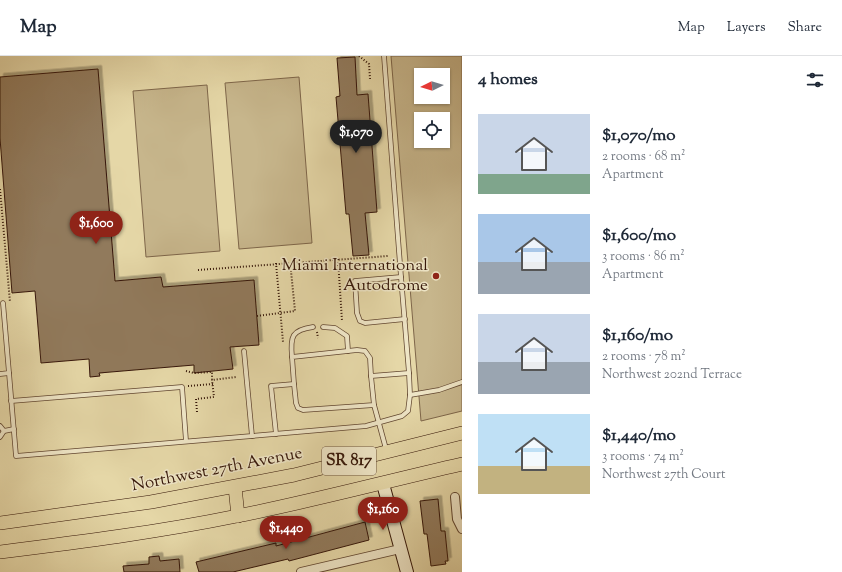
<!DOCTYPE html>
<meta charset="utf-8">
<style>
:root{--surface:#fff;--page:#f2f2f3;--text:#1f2937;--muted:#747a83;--line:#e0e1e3;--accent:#8f2418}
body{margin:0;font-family:"Sorts Mill Goudy",serif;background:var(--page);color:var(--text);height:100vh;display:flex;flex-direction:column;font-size:15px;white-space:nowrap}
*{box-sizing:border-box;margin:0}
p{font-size:13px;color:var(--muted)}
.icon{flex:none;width:22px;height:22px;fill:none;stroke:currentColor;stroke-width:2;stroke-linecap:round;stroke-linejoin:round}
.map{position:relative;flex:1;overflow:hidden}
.side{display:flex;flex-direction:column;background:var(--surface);width:380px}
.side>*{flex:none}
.needle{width:26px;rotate:265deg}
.controls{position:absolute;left:414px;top:12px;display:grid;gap:8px}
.controls a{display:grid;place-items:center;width:36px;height:36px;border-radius:0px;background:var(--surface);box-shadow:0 1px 3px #0004;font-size:20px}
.price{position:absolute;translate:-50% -34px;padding:0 9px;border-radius:14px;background:var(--accent);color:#fff;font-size:13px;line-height:26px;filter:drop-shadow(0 1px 2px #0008)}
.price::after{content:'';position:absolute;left:50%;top:24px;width:12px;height:9px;margin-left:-6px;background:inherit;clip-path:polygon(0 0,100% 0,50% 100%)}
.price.on{background:#222;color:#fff}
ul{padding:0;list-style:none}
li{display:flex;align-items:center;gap:12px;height:100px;padding:0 16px}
li span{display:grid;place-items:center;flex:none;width:112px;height:80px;border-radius:0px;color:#555}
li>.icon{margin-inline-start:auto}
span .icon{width:48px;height:48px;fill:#fffc;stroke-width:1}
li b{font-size:17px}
h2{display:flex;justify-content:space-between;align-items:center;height:48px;padding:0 16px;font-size:17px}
header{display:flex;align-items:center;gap:24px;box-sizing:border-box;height:56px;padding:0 20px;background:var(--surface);border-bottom:1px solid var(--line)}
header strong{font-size:19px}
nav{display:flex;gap:22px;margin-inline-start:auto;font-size:14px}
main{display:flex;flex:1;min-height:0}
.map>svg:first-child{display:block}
.green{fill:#c7b68c;stroke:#7e664a;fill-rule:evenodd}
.building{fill:#917a5b;stroke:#351608;filter:url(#shadow)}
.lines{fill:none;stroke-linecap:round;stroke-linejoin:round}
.lane-casing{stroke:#614630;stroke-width:5.5}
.street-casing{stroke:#614630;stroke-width:10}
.secondary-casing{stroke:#351608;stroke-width:14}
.primary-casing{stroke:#351608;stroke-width:14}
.path{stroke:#351608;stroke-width:2;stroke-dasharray:1 2;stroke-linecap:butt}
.lane{stroke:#eee5c6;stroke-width:4}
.street{stroke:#eee5c6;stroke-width:8}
.secondary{stroke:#eee5c6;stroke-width:12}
.primary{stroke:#e5d7a7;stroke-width:13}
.poi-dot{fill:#8f2418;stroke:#eee5c6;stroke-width:1.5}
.labels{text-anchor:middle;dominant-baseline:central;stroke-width:3;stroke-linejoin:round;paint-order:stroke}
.shield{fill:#eee5c6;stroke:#6c5441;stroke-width:1}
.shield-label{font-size:16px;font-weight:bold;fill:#351608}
.poi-label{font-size:17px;fill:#351608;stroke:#eee5c6;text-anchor:end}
.street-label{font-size:17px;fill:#351608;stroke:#eee5c6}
</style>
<header>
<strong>Map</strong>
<nav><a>Map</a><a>Layers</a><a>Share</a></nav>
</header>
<main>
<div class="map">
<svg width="462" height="516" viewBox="0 0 462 516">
<defs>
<filter id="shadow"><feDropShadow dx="3.5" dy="-3.5" stdDeviation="0" flood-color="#0004"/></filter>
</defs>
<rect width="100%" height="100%" fill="#e5d7a7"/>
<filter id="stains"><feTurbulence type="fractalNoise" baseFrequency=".005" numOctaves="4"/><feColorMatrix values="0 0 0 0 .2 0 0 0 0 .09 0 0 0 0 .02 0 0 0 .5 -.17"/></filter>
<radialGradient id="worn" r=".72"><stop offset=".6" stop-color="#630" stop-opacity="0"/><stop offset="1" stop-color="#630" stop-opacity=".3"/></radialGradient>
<g class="green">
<path d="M391,0H462V355L421,365ZM421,19H443V41H421ZM421,63H443V85H421Z"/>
<path d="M299,21L312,187L239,193L225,27Z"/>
<path d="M207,29L220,195L146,201L133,35Z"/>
</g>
<g class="building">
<path d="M355,1L357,39L368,38L377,156L365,157L369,199L353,200L349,158H346L336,41L340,40L337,2Z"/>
<path d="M98,13L115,225L161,221L163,231L254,224L259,289L230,291L233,313L194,317V309L99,317L100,320L90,321L89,303L41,307L35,235L12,237L0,82V21Z"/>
<path d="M438,443L441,475H445L448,505H445L446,508L431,510L427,478H424L420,445Z"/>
<path d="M365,466L369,484L289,505L288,503L233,516H199L196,506L276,487V490Z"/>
<path d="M159,500L160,505L179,503L180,516H124L123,510L149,508V501Z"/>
</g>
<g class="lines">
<defs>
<g id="lane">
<path d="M401,221L355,225L357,257L360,265L365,267L405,263"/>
<path d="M323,271L335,272L347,280L348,295"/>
<path d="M292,301C290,280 292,274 313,271"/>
<path d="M9,317L16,400L252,380L244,295"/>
<path d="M0,318L9,317L3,247"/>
<path d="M294,328L296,347L298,352L303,354L374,349L371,320"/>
<path d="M410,339L439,334L462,326"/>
<path d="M11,345L182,331L186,385"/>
<path d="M374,349L386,393"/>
<path d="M0,370L4,375"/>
<path d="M276,378L271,330L294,328L292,301L357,294L365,295L370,302L371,320L409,317"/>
<path d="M252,380L366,370L402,360L408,355L410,339L409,317L401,221L384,0"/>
<path d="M0,381L4,375L14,373"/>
</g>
<g id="street">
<path d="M455,441L457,463L462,473"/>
<path d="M301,516L400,493"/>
</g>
<path id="secondary" d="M383,428L407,516"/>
<g id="primary">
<path d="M235,431L238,460"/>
<path d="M0,467L151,446L294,419L462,377"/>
<path d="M0,496C80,486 159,476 237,460C313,445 387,425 462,408"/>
</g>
</defs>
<use href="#lane" class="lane-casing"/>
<use href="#street" class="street-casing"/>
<use href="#secondary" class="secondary-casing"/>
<use href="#primary" class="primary-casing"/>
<g class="path">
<path d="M359,0L369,8L370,23"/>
<path d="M0,133L10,246"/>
<path d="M338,203L342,265"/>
<path d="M276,207L283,286"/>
<path d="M198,214L388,200"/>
<path d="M257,260L295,255L291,215"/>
<path d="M317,276L318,282"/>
<path d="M186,315L194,317L212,316V324L236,321"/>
<path d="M188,330L213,328"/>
<path d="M197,356L196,343L214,341L212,324"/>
</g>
<use href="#lane" class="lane"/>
<use href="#street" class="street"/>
<use href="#secondary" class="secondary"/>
<use href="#primary" class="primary"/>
</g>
<circle class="poi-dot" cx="436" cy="220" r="4"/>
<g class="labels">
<rect class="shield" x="322" y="391" width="54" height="28" rx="3"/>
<g class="shield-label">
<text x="349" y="405">SR 817</text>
</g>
<g class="poi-label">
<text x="428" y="210">Miami International<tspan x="428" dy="20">Autodrome</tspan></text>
</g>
<g class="street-label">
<text transform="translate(217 414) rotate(-11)">Northwest 27th Avenue</text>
</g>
</g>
<rect width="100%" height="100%" filter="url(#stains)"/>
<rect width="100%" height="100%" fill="url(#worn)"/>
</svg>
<div class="controls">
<a><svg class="needle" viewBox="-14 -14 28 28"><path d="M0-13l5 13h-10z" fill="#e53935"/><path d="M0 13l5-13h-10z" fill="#747a83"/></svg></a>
<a><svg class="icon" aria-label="locate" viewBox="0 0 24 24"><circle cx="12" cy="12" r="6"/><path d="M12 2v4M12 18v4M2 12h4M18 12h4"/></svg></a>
</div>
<b class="price on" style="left:356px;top:98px">$1,070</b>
<b class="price" style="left:96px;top:189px">$1,600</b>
<b class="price" style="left:383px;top:475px">$1,160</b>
<b class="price" style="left:286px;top:494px">$1,440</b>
</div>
<section class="side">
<h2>4 homes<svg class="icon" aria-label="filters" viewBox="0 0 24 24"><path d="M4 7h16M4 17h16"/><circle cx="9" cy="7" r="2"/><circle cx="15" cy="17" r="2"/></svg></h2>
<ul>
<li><span style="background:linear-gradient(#c9d6e8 75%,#7fa58c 0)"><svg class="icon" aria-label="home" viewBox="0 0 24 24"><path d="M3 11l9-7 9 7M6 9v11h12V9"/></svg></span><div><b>$1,070/mo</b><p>2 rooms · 68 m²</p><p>Apartment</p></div></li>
<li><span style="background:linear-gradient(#a9c7e8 60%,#9aa5b1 0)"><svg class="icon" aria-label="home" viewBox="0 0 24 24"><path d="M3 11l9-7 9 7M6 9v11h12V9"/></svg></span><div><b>$1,600/mo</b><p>3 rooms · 86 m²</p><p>Apartment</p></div></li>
<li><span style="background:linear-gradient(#c9d6e8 60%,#9aa5b1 0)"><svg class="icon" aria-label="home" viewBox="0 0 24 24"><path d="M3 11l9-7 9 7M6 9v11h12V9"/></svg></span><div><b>$1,160/mo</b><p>2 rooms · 78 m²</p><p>Northwest 202nd Terrace</p></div></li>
<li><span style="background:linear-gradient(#bfe0f5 65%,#c2b280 0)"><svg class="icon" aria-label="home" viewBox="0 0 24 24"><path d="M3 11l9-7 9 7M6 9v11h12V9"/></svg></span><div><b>$1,440/mo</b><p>3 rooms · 74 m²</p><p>Northwest 27th Court</p></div></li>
</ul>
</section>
</main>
